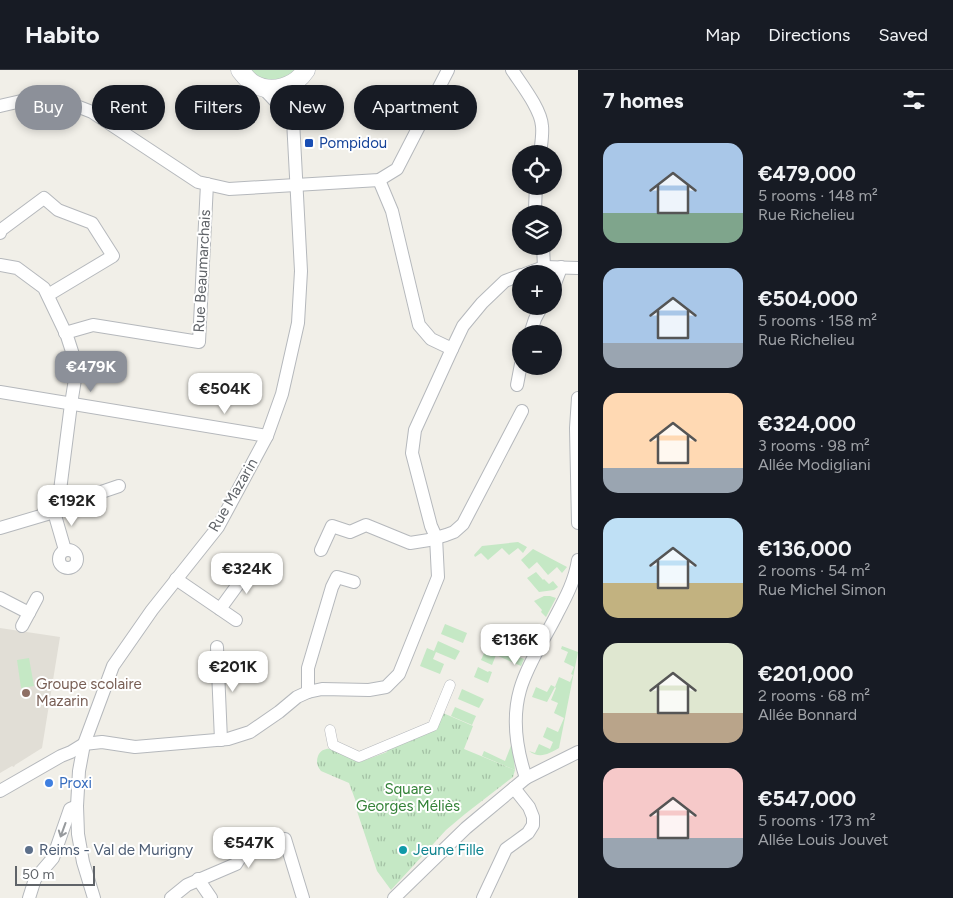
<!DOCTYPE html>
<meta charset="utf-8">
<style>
:root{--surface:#171b24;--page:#242831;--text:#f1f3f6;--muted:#9ea1a6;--line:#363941;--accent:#8c9099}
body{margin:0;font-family:Figtree,sans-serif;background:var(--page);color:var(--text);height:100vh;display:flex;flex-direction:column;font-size:19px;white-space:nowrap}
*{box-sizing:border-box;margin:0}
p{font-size:16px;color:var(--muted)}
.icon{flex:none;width:28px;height:28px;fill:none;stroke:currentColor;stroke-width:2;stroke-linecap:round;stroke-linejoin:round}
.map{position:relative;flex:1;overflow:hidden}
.details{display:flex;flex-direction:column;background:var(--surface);width:375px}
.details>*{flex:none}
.banner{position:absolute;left:15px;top:15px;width:475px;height:45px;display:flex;gap:10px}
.controls{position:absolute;left:512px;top:75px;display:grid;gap:10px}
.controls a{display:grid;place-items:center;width:50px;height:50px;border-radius:50%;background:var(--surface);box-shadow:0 2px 8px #0003;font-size:25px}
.scale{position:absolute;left:15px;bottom:12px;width:80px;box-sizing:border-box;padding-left:5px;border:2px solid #5f6368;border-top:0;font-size:14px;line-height:18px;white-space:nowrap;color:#5f6368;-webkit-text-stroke:4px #fff;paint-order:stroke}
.price{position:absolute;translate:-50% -42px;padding:0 11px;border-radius:10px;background:#fff;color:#222;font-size:16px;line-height:32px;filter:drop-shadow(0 1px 2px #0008)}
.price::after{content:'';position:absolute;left:50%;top:30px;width:15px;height:11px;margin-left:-8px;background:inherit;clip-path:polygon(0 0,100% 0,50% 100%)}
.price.current{background:var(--accent);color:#fff}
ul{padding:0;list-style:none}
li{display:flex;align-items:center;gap:15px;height:125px;padding:0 25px}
li span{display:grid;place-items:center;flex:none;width:140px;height:100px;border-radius:15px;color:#555}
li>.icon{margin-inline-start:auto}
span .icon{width:60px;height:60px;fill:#fffc;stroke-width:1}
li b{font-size:21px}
h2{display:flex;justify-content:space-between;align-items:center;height:60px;padding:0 25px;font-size:21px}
.pill{padding:0 18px;border-radius:22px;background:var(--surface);box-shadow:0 2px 8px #0003;font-size:18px;line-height:45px}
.pill.current{background:var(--accent);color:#fff}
header{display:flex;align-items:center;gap:30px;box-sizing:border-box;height:70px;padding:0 25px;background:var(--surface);border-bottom:1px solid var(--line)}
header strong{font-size:24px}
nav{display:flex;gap:28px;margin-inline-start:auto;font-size:18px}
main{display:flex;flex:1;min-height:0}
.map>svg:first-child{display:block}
.education{fill:#e1ded6}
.green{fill:#c5e8c5}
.park{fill:url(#park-tufts)}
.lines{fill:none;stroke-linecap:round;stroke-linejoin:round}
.pedestrian-casing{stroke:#b5b8bc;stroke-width:11}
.minor-casing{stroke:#b5b8bc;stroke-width:14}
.secondary-casing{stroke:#b6babf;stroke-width:19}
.pedestrian{stroke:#fff;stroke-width:10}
.minor{stroke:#fff;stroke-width:12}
.secondary{stroke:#fff;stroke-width:18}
.oneway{stroke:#979a9d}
.transit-dot{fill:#1a4fb4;stroke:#fff;stroke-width:2}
.education-dot{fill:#8d6e63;stroke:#fff;stroke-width:2}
.shop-dot{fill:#3f7fe0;stroke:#fff;stroke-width:2}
.service-dot{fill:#5c6f8a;stroke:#fff;stroke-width:2}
.culture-dot{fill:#0f9aa8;stroke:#fff;stroke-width:2}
.labels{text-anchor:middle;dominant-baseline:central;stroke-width:4;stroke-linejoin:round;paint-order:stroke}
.transit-label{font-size:15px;fill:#164399;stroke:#fff;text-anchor:start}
.street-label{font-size:15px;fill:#5f6368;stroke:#fff}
.education-label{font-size:15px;fill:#785e54;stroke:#fff;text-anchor:start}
.shop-label{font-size:15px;fill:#366cbe;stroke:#fff;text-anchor:start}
.park-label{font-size:15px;fill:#348238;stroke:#fff}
.service-label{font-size:15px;fill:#4e5e75;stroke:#fff;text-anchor:start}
.culture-label{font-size:15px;fill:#0d838f;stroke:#fff;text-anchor:start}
</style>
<header>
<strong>Habito</strong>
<nav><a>Map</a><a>Directions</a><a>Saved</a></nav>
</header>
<main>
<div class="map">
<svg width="578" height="828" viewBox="0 0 578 828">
<defs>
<pattern id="park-tufts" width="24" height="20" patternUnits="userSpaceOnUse" patternTransform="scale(1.25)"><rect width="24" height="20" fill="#c5e8c5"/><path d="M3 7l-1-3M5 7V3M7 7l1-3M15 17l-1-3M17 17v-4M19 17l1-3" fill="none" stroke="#a3c0a4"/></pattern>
</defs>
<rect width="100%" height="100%" fill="#f1efe8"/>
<path class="education" d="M0,558L60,567L42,678L15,695L14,697L12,696L0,703Z"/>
<g class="green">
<path d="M249,0H297L276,12L258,8Z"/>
<path d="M518,472L527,477L523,483L518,478L509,485L502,478L488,490L481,483L475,487L474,485L482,476Z"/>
<path d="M533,479L567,497L562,503L557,497L548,505L537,492L529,499L521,490Z"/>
<path d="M536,502L543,510L544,509L549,514L553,511L558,517L554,520L539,522L527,508Z"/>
<path d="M544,526H550L556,528L546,547L541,542L542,540L534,531Z"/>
<path d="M445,554L467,563L463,573L441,564Z"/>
<path d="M438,571L460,581L455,590L436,582L433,589L444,594L440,604L420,596L427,578L434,581Z"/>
<path d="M562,576L578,582L559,678C548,684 540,689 529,681L535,683L539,674L550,679L553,672L543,667L547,657L558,662L564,648L554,643L558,633L551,630L556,618L555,617L547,632L532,627L536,617L547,622L551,615L555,617L559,607L570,612L573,605L571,604L574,597L564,592L568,582L561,579Z"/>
<path d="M499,578L515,584L514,585L524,589L521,596L496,585L492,595L481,590L485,581L496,585Z"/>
<path d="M29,588L34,616L21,618L17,590Z"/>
<path d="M478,597L488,602L489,601L492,602L488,613L474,607Z"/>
<path d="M462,619L484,629L479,638L458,629Z"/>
<path d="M455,637L476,646L472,655L451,646Z"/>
<path d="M512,673L515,700L482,686L484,681L505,691Z"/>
</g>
<path class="park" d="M443,643L473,656L464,679L515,700L513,707L509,710L465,744L446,760L391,820L377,801L357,741L359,740L349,713L321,701C317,696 316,692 318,686C326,669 349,687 360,692L387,682L386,678L436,658Z"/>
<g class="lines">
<defs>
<path id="pedestrian" d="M330,660L333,675L359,687L433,656L450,615"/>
<g id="minor">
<path d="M512,0C521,14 541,39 542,56C543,65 541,75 540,84"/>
<path d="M262,17L293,50"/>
<path d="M0,36L30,29L61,30L92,42L198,112L229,119L379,110L397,99L448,0"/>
<path d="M379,110L392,141L419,255L431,269L452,279"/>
<path d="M536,116L535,138L537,144"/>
<path d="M0,163L1,160L44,128L58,140L92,153L113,186L48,225"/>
<path d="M543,176L544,197"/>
<path d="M0,195L17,198L44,218L67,266L77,297L71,334L58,436L54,442L0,458"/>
<path d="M525,204L544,197L578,198"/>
<path d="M554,216L559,203L561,197"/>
<path d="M65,263L93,255L199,272L207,114"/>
<path d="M530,264L535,249L542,236"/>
<path d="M517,315L521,294"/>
<path d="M0,322L267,366"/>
<path d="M578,328L576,358L578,453"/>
<path d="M59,426L69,433L119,416"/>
<path d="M54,442L65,480"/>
<path d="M321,480L332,456L350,462L366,455L410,473L429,470L446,465L454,462L463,454L522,341"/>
<circle cx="68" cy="489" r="9"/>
<path d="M176,509L236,550"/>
<path d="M0,528L29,543L37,528"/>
<path d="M220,539L252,495"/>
<path d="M22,556L29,543"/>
<path d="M217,577L221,670"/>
<path d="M308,622V598L332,517L337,507L354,512"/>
<path d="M526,708C517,681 512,648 520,620C527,595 545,568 557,544C566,527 575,510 578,490"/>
<path d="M0,721L61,686L71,682L84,674L102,672L135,677L228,669L250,662L279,642L297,627L308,622L322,619L369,620L386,617L399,604L438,507L436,467L431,456L412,383L415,360L452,279L463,256L482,233L505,211L521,205"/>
<path d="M198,809L211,828"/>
<path d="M29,828L35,809L53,788L70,739L77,736"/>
<path d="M94,828L83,792L78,764L77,736L79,701L84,674L113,596L152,540L218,457L267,366L282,324L298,253L301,201L293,50L296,41L299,10"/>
<path d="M171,828L187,815L236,794L244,781L285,769L303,828"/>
<path d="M394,828L466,758L526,708L578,682"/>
<path d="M483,828L506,779L528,763L533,755V747L529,737L514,718"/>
</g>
<path id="secondary" d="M240,0C244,5 248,11 254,14C272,24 295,17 306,0"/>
</defs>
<use href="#pedestrian" class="pedestrian-casing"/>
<use href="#minor" class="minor-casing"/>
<use href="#secondary" class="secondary-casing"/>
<use href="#pedestrian" class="pedestrian"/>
<use href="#minor" class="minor"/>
<use href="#secondary" class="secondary"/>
</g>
<defs><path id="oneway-shaft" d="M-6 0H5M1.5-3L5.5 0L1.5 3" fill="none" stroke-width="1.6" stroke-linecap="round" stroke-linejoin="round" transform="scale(1.25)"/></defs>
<use class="oneway" href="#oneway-shaft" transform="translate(63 760) rotate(110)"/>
<rect class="transit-dot" x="304" y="68" width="10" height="10" rx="2.5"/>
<circle class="education-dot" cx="26" cy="623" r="5"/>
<circle class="shop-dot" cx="49" cy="713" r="5"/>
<circle class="service-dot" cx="29" cy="780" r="5"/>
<circle class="culture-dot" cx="403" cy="780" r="5"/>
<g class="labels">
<g class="transit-label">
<text x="319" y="73">Pompidou</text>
</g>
<g class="street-label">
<text transform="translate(202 201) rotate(-87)">Rue Beaumarchais</text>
<text transform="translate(233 425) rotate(-60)">Rue Mazarin</text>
</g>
<g class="education-label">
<text x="36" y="614">Groupe scolaire<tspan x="36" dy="17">Mazarin</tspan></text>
</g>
<g class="shop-label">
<text x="59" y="713">Proxi</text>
</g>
<g class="park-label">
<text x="408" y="719">Square<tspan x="408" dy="17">Georges Méliès</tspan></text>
</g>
<g class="service-label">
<text x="39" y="780">Reims - Val de Murigny</text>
</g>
<g class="culture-label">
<text x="413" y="780">Jeune Fille</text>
</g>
</g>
</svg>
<div class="controls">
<a><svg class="icon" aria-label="locate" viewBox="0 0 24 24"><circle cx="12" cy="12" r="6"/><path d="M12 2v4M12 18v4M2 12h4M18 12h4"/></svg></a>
<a><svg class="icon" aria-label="layers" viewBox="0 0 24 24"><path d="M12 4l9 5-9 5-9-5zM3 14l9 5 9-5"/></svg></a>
<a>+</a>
<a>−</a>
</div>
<div class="scale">50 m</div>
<b class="price current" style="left:91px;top:323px">€479K</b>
<b class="price" style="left:225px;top:345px">€504K</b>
<b class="price" style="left:72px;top:457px">€192K</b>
<b class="price" style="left:247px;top:525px">€324K</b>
<b class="price" style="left:515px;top:596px">€136K</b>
<b class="price" style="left:233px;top:623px">€201K</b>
<b class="price" style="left:249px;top:799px">€547K</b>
<div class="banner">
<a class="pill current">Buy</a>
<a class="pill">Rent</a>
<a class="pill">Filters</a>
<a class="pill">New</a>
<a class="pill">Apartment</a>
</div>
</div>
<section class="details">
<h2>7 homes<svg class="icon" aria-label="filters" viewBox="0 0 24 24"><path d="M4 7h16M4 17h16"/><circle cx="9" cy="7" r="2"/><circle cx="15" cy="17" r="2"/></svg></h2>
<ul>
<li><span style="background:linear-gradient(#a9c7e8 70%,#7fa58c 0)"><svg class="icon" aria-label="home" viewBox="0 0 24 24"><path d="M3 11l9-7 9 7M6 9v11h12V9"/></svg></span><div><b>€479,000</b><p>5 rooms · 148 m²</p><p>Rue Richelieu</p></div></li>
<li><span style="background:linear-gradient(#a9c7e8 75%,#9aa5b1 0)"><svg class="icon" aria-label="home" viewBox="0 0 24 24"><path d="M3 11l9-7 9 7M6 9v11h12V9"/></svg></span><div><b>€504,000</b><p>5 rooms · 158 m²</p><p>Rue Richelieu</p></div></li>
<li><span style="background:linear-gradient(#ffd9b3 75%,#9aa5b1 0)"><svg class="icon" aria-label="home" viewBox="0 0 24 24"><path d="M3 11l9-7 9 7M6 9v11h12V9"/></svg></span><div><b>€324,000</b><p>3 rooms · 98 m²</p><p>Allée Modigliani</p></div></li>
<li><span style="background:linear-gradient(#bfe0f5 65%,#c2b280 0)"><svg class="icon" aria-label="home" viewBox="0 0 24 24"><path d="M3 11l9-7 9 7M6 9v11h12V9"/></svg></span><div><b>€136,000</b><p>2 rooms · 54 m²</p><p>Rue Michel Simon</p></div></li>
<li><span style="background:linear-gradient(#dfe7d0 70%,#b9a48a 0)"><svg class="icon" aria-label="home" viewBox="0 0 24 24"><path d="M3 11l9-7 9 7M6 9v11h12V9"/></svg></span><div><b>€201,000</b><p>2 rooms · 68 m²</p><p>Allée Bonnard</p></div></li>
<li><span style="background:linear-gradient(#f6c9c9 70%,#9aa5b1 0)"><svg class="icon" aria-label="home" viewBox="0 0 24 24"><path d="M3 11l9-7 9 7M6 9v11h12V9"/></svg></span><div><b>€547,000</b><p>5 rooms · 173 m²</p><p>Allée Louis Jouvet</p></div></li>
</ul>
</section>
</main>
